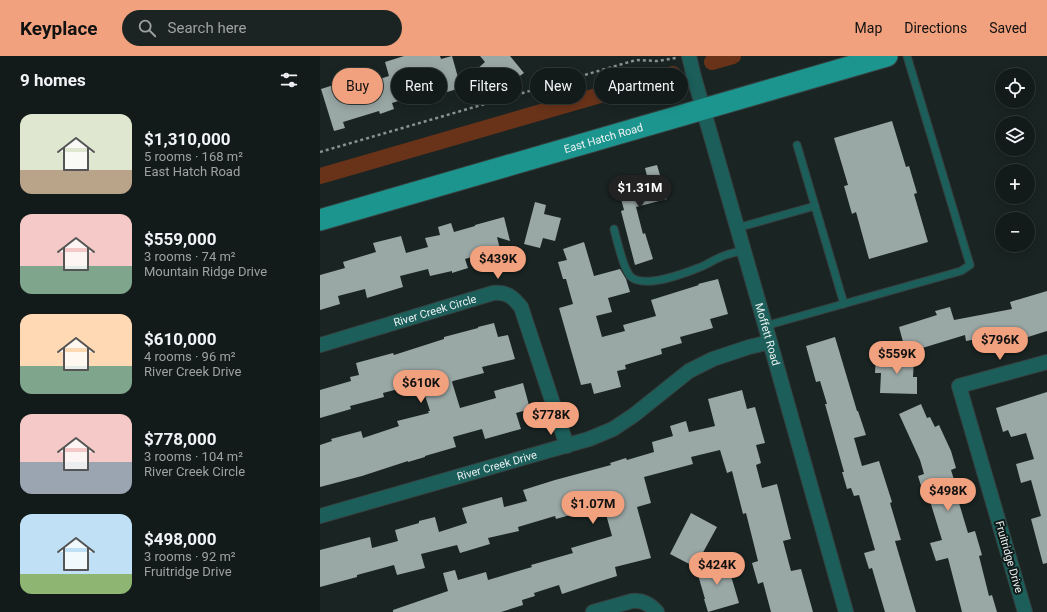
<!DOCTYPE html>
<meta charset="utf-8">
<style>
:root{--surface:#131b1a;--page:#1c2423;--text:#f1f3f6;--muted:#9da1a2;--line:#323939;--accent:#f1a17d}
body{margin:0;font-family:Roboto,sans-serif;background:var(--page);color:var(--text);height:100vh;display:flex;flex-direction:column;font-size:15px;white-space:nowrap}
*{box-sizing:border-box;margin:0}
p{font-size:13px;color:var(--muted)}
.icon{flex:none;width:22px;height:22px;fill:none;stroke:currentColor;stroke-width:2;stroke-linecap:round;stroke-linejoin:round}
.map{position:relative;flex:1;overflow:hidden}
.drawer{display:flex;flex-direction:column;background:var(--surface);width:320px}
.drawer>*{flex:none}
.guide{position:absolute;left:12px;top:12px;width:380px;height:36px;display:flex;gap:8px}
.fabs{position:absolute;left:675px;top:12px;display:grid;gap:8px}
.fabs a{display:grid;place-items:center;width:40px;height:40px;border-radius:50%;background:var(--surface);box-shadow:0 2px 10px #0003,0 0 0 1px var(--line);font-size:20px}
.price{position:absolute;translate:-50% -34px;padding:0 9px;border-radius:14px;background:var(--accent);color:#111;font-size:13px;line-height:26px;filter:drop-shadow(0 1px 2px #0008)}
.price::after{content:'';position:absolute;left:50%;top:24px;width:12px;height:9px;margin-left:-6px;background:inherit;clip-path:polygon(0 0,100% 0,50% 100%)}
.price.selected{background:#222;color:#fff}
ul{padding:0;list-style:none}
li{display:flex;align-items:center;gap:12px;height:100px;padding:0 20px}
li span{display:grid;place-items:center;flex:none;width:112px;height:80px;border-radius:12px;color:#555}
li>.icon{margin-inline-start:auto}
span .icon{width:48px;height:48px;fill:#fffc;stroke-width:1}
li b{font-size:17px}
h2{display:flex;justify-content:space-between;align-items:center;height:48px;padding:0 20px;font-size:17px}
.pill{padding:0 14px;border-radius:18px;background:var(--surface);box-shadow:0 2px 10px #0003,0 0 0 1px var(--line);font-size:14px;line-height:36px}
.pill.selected{background:var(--accent);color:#111}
header{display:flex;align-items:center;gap:24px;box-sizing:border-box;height:56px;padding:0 20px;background:var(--accent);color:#111}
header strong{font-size:19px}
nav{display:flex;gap:22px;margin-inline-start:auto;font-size:14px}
.search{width:280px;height:36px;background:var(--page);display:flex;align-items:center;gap:10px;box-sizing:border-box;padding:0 14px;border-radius:22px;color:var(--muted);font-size:15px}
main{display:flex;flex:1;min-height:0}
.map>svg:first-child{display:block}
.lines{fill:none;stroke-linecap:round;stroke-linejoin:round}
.canal{stroke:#693319;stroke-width:16}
.building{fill:#99a7a5}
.service-casing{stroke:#364140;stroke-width:9}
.minor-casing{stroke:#364140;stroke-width:16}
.primary-casing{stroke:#364140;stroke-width:23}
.path{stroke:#8a9393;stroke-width:2.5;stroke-dasharray:3 3;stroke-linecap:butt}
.service{stroke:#1b5e5a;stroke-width:7}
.minor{stroke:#1b5e5a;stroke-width:14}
.primary{stroke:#1d958f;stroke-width:21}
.labels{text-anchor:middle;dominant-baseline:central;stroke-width:4;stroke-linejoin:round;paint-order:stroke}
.street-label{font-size:11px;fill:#ebf2f2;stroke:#101a19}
</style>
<header>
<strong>Keyplace</strong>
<div class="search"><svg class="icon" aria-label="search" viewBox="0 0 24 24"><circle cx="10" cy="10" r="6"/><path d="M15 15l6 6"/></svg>Search here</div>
<nav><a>Map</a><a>Directions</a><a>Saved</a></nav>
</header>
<main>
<section class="drawer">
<h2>9 homes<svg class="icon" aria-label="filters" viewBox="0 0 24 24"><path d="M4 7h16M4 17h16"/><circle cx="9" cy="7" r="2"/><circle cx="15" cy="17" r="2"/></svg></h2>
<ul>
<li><span style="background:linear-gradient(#dfe7d0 70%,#b9a48a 0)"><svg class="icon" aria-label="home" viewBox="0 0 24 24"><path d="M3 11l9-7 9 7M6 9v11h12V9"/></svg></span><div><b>$1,310,000</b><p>5 rooms · 168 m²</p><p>East Hatch Road</p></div></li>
<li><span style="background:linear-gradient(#f6c9c9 65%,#7fa58c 0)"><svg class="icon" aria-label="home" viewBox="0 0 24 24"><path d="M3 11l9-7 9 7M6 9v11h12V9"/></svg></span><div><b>$559,000</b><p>3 rooms · 74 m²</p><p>Mountain Ridge Drive</p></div></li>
<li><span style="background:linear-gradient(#ffd9b3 65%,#7fa58c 0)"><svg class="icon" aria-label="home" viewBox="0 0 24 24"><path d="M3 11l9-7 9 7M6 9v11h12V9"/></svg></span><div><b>$610,000</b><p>4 rooms · 96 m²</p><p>River Creek Drive</p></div></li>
<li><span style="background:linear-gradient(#f6c9c9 60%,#9aa5b1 0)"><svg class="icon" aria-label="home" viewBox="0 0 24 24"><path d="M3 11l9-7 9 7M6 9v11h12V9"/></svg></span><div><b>$778,000</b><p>3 rooms · 104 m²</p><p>River Creek Circle</p></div></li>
<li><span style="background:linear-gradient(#bfe0f5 75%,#8fb573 0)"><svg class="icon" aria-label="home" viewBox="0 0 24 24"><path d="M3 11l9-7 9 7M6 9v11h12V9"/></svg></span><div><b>$498,000</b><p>3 rooms · 92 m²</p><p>Fruitridge Drive</p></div></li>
</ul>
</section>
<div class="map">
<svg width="727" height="556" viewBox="0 0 727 556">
<rect width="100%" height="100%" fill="#192423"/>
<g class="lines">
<g class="canal">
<path d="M392,6L413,0"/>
<path d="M0,120L353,18"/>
</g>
</g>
<g class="building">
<path d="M84,0H120L121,3L132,0L141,32L127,36L125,30L93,39L94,40L72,47L74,53L60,58L59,55L23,66L25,72L14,75L1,33L23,26L27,38L52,31L50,26L69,20L65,6Z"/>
<path d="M160,0H190L204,17L194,24L192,22L175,37L156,14L165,6Z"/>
<path d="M572,65L586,111L589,110L597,137L594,138L608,186L549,203L536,156L532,158L524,130L528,129L514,82Z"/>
<path d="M337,109L347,143L316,151L323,178L325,177L333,203L315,209L301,155L304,154L297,128L327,120L325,112Z"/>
<path d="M215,146L226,149L224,158L241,162L235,185L223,182L220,192L204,188Z"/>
<path d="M184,161L190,185L177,181L180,193L145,203L148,212L132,217V215L110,220L108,213L80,220L83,231L47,242L45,233L18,240L20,248L0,254V219L25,212L23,206L56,196L53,187L81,180L86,197L108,191L105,182L120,179L118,171L131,167L134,176L155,170V169Z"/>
<path d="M264,186L274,220L300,213L306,223L310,236L288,242L292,256L276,260L282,281L305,275L303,269L336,260L331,244L379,229L378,228L398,223L408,258L390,263L393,272L360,281L362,287L341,293L342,298L305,309L306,313L297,315L301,331L274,338L271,327L261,329L239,252L253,248L246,223H243L238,206L247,204L243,193Z"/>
<path d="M727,235V275L692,286L676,288L674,280L646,285L645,279L586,297L579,271L617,259L615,255L630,251L634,264L692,253L690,246Z"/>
<path d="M174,267L178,281L188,279L195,303L162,311L164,317L133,325L132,326L140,352L176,342L174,335L203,327L210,353L196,357L201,373L165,383L162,373L133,381L136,391L105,400V401L88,406V405L42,420L0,431V389L12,385L11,383L41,375L43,382L79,370L77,365L109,357L108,355H110L101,327L63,337L64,341L30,350L31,353L0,362V334L31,325L30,321L39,319L36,307L73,297L74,299L124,283V281L158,272V271Z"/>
<path d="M515,281L537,355H538L546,379L534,382L542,410L559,405L572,446L570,447L581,484L575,485L596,556H565L552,512L549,513L544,497L555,494L539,439L534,440L531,432L527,433L522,416H524L505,348H507L500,325L496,326L486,290Z"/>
<path d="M556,300L594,302L593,321H597V338L560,337L561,317H555Z"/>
<path d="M422,334L427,353L435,351L445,387L436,389L441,407L436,409L442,432L457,428L471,483L463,485L471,515L481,513L493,556H451L443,526L438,528L432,507L438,505L426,457L423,458L412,415L407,417L400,394L371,401L373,408L324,421L331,447L317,451L331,502L295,511L297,520L275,527L242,538L239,529L214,537L215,540L202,544L203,549L181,556H73V554L128,535L123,517L135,514L138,524L166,516L168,524L212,511L211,509L253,497L251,492L292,480L284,451L268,455V454L236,463L235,460L198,471L199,475L168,482L170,488L140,497L137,489L101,498L105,512L77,519L74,509L37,519V521L0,531V494L50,481L52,492L78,485L75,474L99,467V465L115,461L119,476L147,467L142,452L182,441L184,451L207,445L203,434L235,424L291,409L290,407L306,402L307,404L334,396L332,386L353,380L350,370L366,365L369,376L395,370L388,343Z"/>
<path d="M727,336V507L723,508L711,463L721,460L711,424L701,427L696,408L714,403L706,377L691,381L688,374L683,376L676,352Z"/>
<path d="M601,348L607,362L610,361L615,371L619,369L631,395L636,412L631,414L641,446L639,447L648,477L655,475L662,499L659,500L669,540L672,539L677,556H642L628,502L616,505L610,487L622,484L610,445L606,446L598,420L604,418L600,404L579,358Z"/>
<path d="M371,457L397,471L375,511L350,498Z"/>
<path d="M406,503L419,547L388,556L384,543H385L376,512Z"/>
</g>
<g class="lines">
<defs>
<g id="service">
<path d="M477,89L495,150"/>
<path d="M417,172L495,150L524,248"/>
<path d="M294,173C297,184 303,212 310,220C322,233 363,218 378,212C387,209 396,202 406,199C411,197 418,196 424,194"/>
<path d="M445,270L641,215L650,209L587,0"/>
</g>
<g id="minor">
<path id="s1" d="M369,0L374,21L450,286L526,556"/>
<path id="s2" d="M0,289L173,237C187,236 192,240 201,251L247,390"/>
<path id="s3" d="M0,460L269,383L293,373L314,359L369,315L393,303L429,291L450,286"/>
<path d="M273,556L312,545C322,544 330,548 337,556"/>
<path d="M705,556L639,330L727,306"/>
</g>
<g id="primary">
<path id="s4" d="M0,164L567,0"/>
</g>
</defs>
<use href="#service" class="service-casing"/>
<use href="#minor" class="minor-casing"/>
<use href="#primary" class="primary-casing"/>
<path class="path" d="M0,96L316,4L337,5L356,2"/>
<use href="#service" class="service"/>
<use href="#minor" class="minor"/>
<use href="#primary" class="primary"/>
</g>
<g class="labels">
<g class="street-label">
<text stroke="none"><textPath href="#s4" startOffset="295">East Hatch Road</textPath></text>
<text stroke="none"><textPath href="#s2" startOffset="120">River Creek Circle</textPath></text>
<text stroke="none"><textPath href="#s1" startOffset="289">Moffett Road</textPath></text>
<text stroke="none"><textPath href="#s3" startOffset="184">River Creek Drive</textPath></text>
<text transform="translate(689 501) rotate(74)">Fruitridge Drive</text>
</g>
</g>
</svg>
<div class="fabs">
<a><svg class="icon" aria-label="locate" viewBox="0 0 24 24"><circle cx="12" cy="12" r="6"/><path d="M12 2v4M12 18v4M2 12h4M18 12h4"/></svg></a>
<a><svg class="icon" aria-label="layers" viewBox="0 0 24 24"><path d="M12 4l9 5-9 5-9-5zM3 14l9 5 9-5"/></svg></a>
<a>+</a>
<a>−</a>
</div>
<b class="price selected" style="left:320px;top:153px">$1.31M</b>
<b class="price" style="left:178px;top:224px">$439K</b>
<b class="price" style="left:680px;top:305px">$796K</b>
<b class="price" style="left:577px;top:319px">$559K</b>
<b class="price" style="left:101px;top:348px">$610K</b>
<b class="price" style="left:231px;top:380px">$778K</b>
<b class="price" style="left:628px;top:456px">$498K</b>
<b class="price" style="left:273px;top:469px">$1.07M</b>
<b class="price" style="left:397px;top:530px">$424K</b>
<div class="guide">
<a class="pill selected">Buy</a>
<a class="pill">Rent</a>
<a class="pill">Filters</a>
<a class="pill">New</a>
<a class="pill">Apartment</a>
</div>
</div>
</main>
